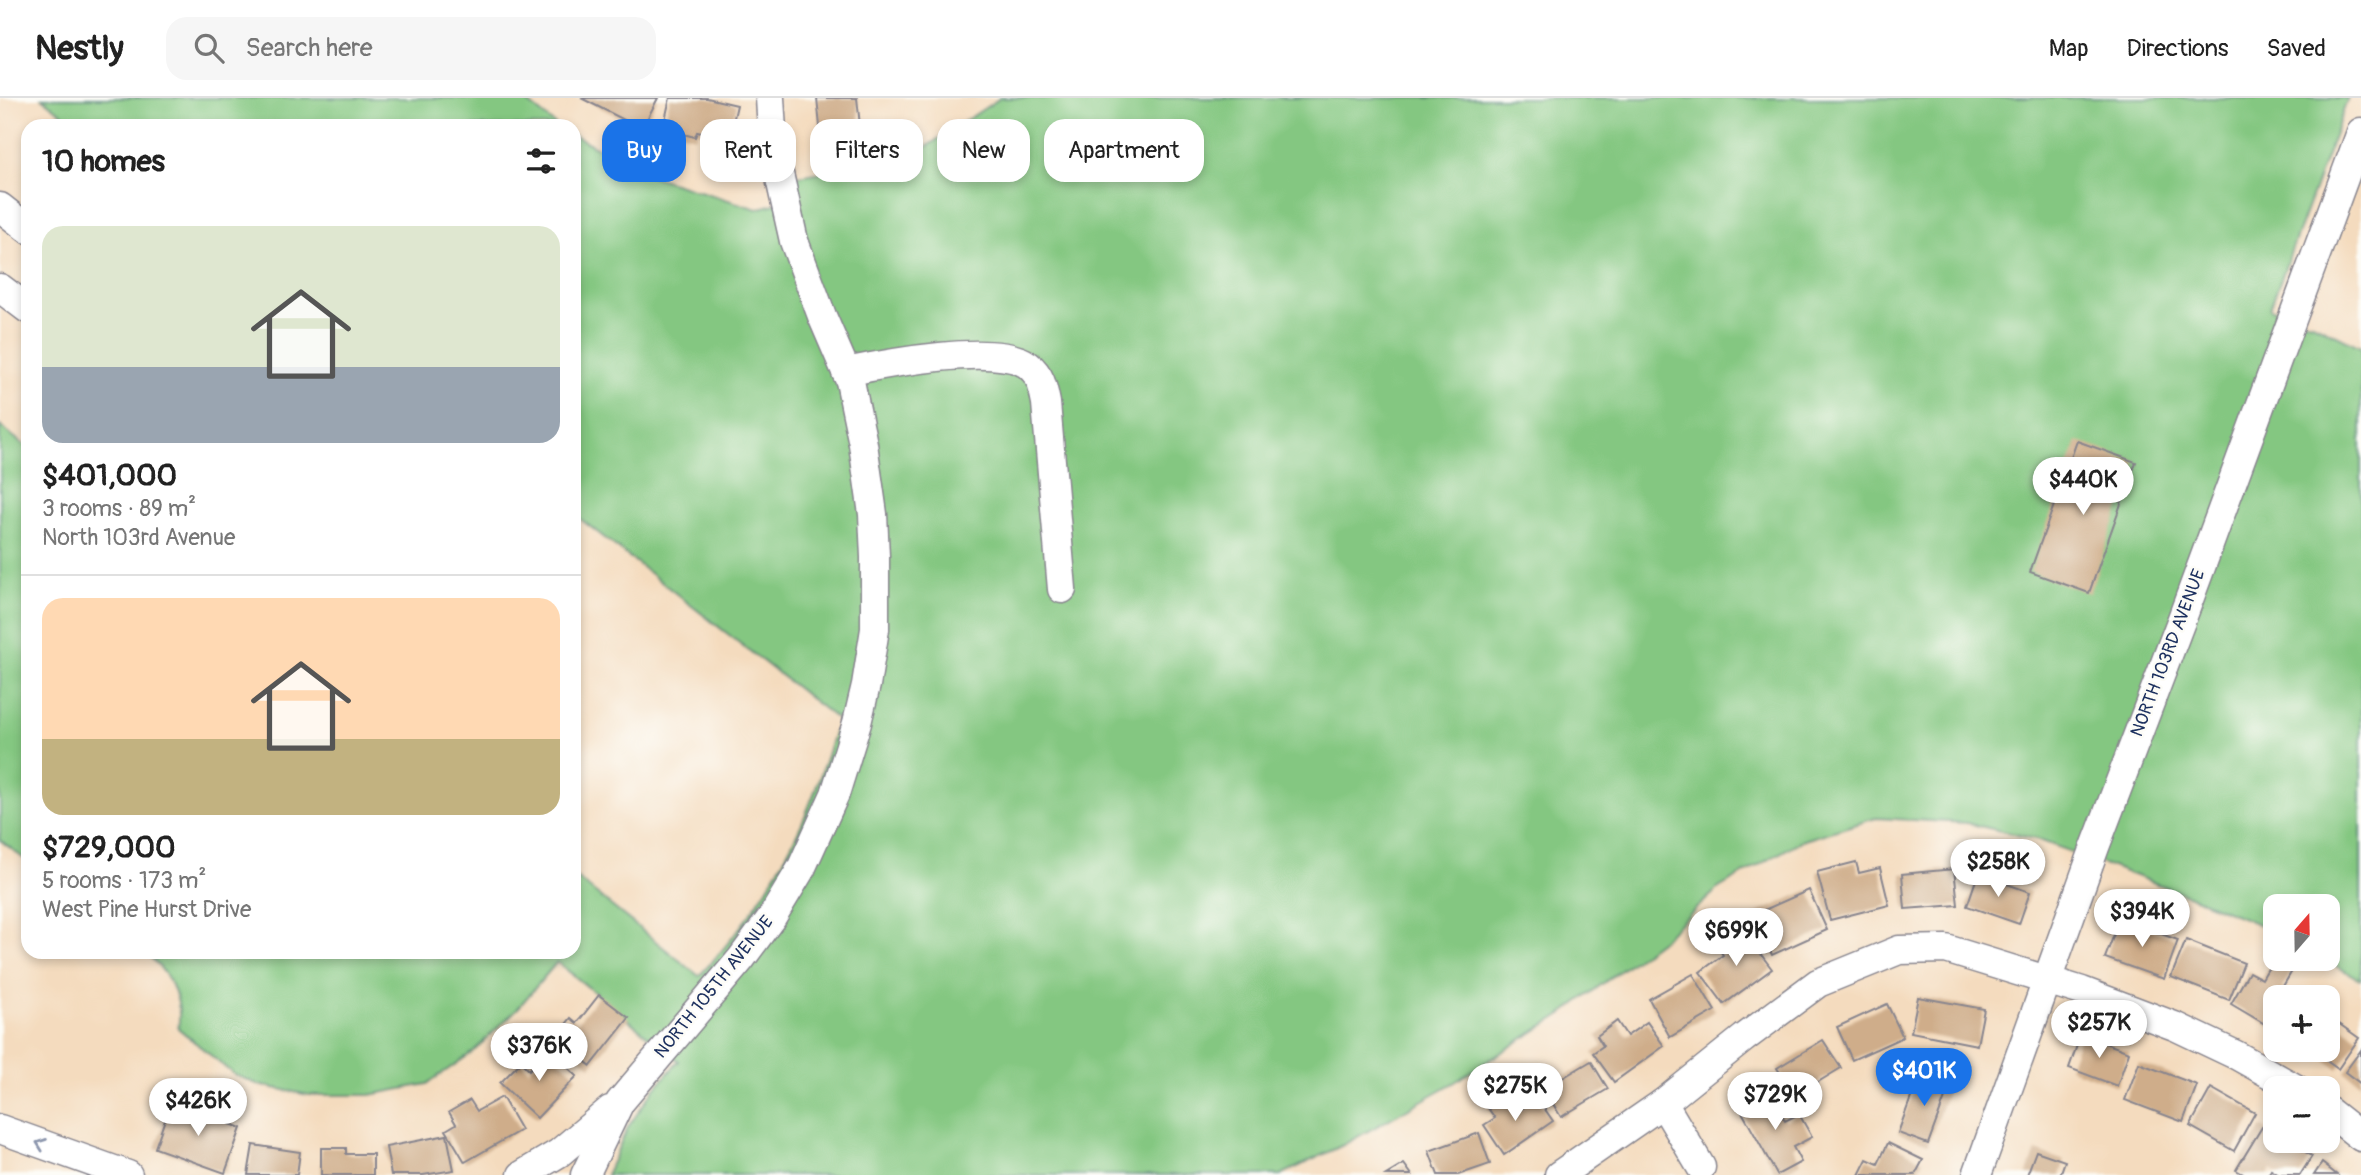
<!DOCTYPE html>
<meta charset="utf-8">
<style>
:root{--surface:#fff;--page:#f6f6f6;--text:#222;--muted:#767676;--line:#e0e0e0;--accent:#1a73e8}
body{margin:0;font-family:Pangolin,sans-serif;background:var(--page);color:var(--text);height:100vh;display:flex;flex-direction:column;font-size:26px;white-space:nowrap}
*{box-sizing:border-box;margin:0}
p{font-size:23px;color:var(--muted)}
.icon{flex:none;width:38px;height:38px;fill:none;stroke:currentColor;stroke-width:2;stroke-linecap:round;stroke-linejoin:round}
.map{position:relative;flex:1;overflow:hidden}
.panel{position:absolute;left:21px;top:21px;width:560px;height:840px;display:flex;flex-direction:column;background:var(--surface);border-radius:21px;box-shadow:0 4px 10px #0003}
.panel>*{flex:none}
.guide{position:absolute;left:602px;top:21px;width:665px;height:63px;display:flex;gap:14px}
.needle{width:46px;rotate:20deg}
.controls{position:absolute;left:2263px;top:796px;display:grid;gap:14px}
.controls a{display:grid;place-items:center;width:77px;height:77px;border-radius:14px;background:var(--surface);box-shadow:0 4px 10px #0003;font-size:35px}
.price{position:absolute;translate:-50% -60px;padding:0 16px;border-radius:24px;background:#fff;color:#222;font-size:23px;line-height:46px;filter:drop-shadow(0 2px 4px #0008)}
.price::after{content:'';position:absolute;left:50%;top:42px;width:21px;height:16px;margin-left:-10px;background:inherit;clip-path:polygon(0 0,100% 0,50% 100%)}
.price.active{background:var(--accent);color:#fff}
ul{padding:0;list-style:none}
li{display:grid;align-content:center;gap:14px;height:371px;padding:0 21px}
li+li{border-top:2px solid var(--line)}
li span{display:grid;place-items:center;height:217px;border-radius:21px;color:#555}
li>.icon{margin-inline-start:auto}
span .icon{width:126px;height:126px;fill:#fffc;stroke-width:1}
li b{font-size:30px}
h2{display:flex;justify-content:space-between;align-items:center;height:84px;padding:0 21px;font-size:30px}
.tag{padding:0 24px;border-radius:21px;background:var(--surface);box-shadow:0 4px 10px #0003;font-size:24px;line-height:63px}
.tag.active{background:var(--accent);color:#fff}
header{display:flex;align-items:center;gap:42px;box-sizing:border-box;height:98px;padding:0 35px;background:var(--surface);border-bottom:2px solid var(--line)}
header strong{font-size:33px}
nav{display:flex;gap:38px;margin-inline-start:auto;font-size:24px}
.search{width:490px;height:63px;background:var(--page);display:flex;align-items:center;gap:18px;box-sizing:border-box;padding:0 24px;border-radius:21px;color:var(--muted);font-size:26px}
.map>svg:first-child{display:block}
.green{fill:#84c781;stroke:#507b70;stroke-width:2}
.building{fill:#cfad8a}
.lines{fill:none;stroke-linecap:round;stroke-linejoin:round}
.minor-casing{stroke:#88858e;stroke-width:31}
.minor{stroke:#fff;stroke-width:28}
.oneway{stroke:#8d97ae}
.labels{text-anchor:middle;dominant-baseline:central;stroke-width:5;stroke-linejoin:round;paint-order:stroke}
.street-label{font-size:18px;fill:#1b2f5e;stroke:#fdfcf7}
</style>
<header>
<strong>Nestly</strong>
<div class="search"><svg class="icon" aria-label="search" viewBox="0 0 24 24"><circle cx="10" cy="10" r="6"/><path d="M15 15l6 6"/></svg>Search here</div>
<nav><a>Map</a><a>Directions</a><a>Saved</a></nav>
</header>
<div class="map">
<svg width="2361" height="1077" viewBox="0 0 2361 1077">
<rect width="100%" height="100%" fill="#fdfcf7"/>
<filter id="ink" filterUnits="userSpaceOnUse"><feTurbulence type="fractalNoise" baseFrequency=".0143" numOctaves="2"/><feDisplacementMap in="SourceGraphic" scale="14" xChannelSelector="R" yChannelSelector="G"/><feConvolveMatrix kernelMatrix="1 2 1 2 8 2 1 2 1" color-interpolation-filters="sRGB"/></filter>
<filter id="wash" filterUnits="userSpaceOnUse"><feTurbulence type="fractalNoise" baseFrequency=".00686" numOctaves="4" result="noise"/><feDisplacementMap in="SourceGraphic" scale="28" xChannelSelector="R" yChannelSelector="G"/><feGaussianBlur stdDeviation="1.57" result="paint"/><feColorMatrix in="noise" values="0 0 0 0 0 0 0 0 0 0 0 0 0 0 0 0 0 1.4 0 .05"/><feComposite in="paint" operator="in"/></filter>
<g filter="url(#wash)">
<rect width="100%" height="100%" fill="#f4dbbe"/>
<g class="green">
<path d="M42,0H522L557,28H78Z"/>
<path d="M1000,0H2348L2270,210L2317,227L2361,249V882L2324,861H2328V808H2275V833L2195,800L2039,742L1967,725L1876,720L1801,743L1719,790L1664,840L1562,916L1455,984L1343,1047L1281,1077H606L628,1029L654,991L679,963L557,864L518,910L473,954L427,986L370,997H309L259,987L233,976L178,930C184,900 167,872 144,854H574V778L699,878C738,837 771,789 796,738C814,701 826,661 838,622L574,416V37L645,76L757,111L785,103L780,81L911,59Z"/>
<path d="M0,328L28,350V764L0,742Z"/>
</g>
<g id="blocks">
<g class="building">
<path d="M581,0H658L642,31Z"/>
<path d="M670,0H707L737,7L729,41L697,34L695,39L663,31Z"/>
<path d="M817,0H857L862,46L858,47L859,62L824,66Z"/>
<path d="M2077,343L2136,364L2089,495L2030,474Z"/>
<path d="M1856,764L1859,775L1880,770L1889,807L1830,822L1817,774Z"/>
<path d="M1954,771L1958,807L1905,811L1902,776Z"/>
<path d="M1978,776L2030,794L2019,826L1967,808Z"/>
<path d="M1809,792L1827,832L1772,857L1753,817Z"/>
<path d="M2120,821L2178,842L2164,881L2105,860Z"/>
<path d="M1743,833L1772,871L1724,906L1700,874L1723,857L1719,851Z"/>
<path d="M2186,842L2244,865L2229,902L2171,879Z"/>
<path d="M2273,862L2292,873L2282,890L2298,900H2275V932L2231,906L2249,874L2262,881Z"/>
<path d="M1693,876L1715,913L1670,939L1649,901Z"/>
<path d="M599,897L629,920L591,968L555,940L571,920L577,925Z"/>
<path d="M1918,899L1984,911L1977,947L1911,934Z"/>
<path d="M1887,906L1903,939L1852,962L1837,929Z"/>
<path d="M2328,918L2359,940L2338,971L2311,952H2328Z"/>
<path d="M1617,923L1627,938L1647,924L1664,948L1614,984L1593,955L1603,948L1597,938Z"/>
<path d="M2081,936L2129,954L2117,988L2069,970Z"/>
<path d="M1823,942L1841,970L1795,998L1777,970Z"/>
<path d="M549,952L577,978L537,1020L500,985L521,964L529,972Z"/>
<path d="M2361,952V986L2345,974Z"/>
<path d="M1591,963L1608,991L1561,1019L1544,991Z"/>
<path d="M2139,965L2197,987L2183,1024L2125,1002Z"/>
<path d="M1920,975L1950,986L1928,1046L1898,1035Z"/>
<path d="M2211,990L2255,1015L2234,1053L2190,1028Z"/>
<path d="M1757,994L1765,1008L1775,1003L1785,1023L1799,1016L1812,1039L1793,1049L1801,1064L1777,1077L1737,1005Z"/>
<path d="M1506,996L1518,1013L1537,1000L1553,1023L1504,1057L1484,1027L1495,1020L1487,1009Z"/>
<path d="M502,999L521,1032L465,1064L446,1032L456,1026L449,1014L470,1002L477,1013Z"/>
<path d="M171,1004L241,1030L225,1075L155,1050Z"/>
<path d="M2262,1029L2275,1036V1043H2286L2312,1058L2300,1077H2279L2271,1072L2268,1077H2245L2236,1072Z"/>
<path d="M1479,1035L1490,1066L1458,1077H1438L1429,1053Z"/>
<path d="M447,1037L454,1072L423,1077H391L386,1049Z"/>
<path d="M1888,1045L1923,1062L1915,1077H1859L1867,1061L1878,1066Z"/>
<path d="M253,1047L300,1054L297,1077H248Z"/>
<path d="M321,1050H346V1056H373V1077H321Z"/>
<path d="M2036,1053L2065,1063L2060,1077H2027Z"/>
<path d="M2322,1065L2337,1077H2314Z"/>
<path d="M1404,1066L1412,1077H1386Z"/>
</g>
</g>
</g>
<g filter="url(#ink)">
<use href="#blocks" fill-opacity="0" stroke="#88858e" stroke-width="2"/>
<g class="lines">
<defs>
<g id="minor">
<path d="M0,109L28,131"/>
<path d="M0,190L28,211"/>
<path d="M846,274C884,266 998,244 1028,267C1041,277 1043,290 1046,305L1062,491"/>
<path d="M1663,1005L1701,1069"/>
<path d="M2328,1013L2361,1039"/>
<path d="M0,1031L128,1077"/>
<path d="M522,1077L559,1055L610,1012"/>
<path d="M585,1077L620,1004L741,861L772,819L801,771L835,696L857,625L866,587L875,531V459L873,416L863,346L850,283L822,218L794,143L773,49L770,0"/>
<path d="M1559,1077L1663,1005L1744,940L1818,885L1899,852L1946,851L2082,893L2177,929L2236,957L2295,990"/>
<path d="M1977,1077L2095,749L2183,518L2361,34"/>
</g>
</defs>
<use href="#minor" class="minor-casing"/>
<use href="#minor" class="minor"/>
</g>
<defs><path id="oneway-chevron" d="M-2-3.5L2.5 0L-2 3.5" fill="none" stroke-width="1.6" stroke-linecap="round" stroke-linejoin="round" transform="scale(1.75)"/></defs>
<use class="oneway" href="#oneway-chevron" transform="translate(41 1046) rotate(-160)"/>
</g>
<g class="labels">
<g class="street-label">
<text transform="translate(2168 555) rotate(-69)">NORTH 103RD AVENUE</text>
<text transform="translate(714 889) rotate(-51)">NORTH 105TH AVENUE</text>
</g>
</g>
</svg>
<div class="controls">
<a><svg class="needle" viewBox="-14 -14 28 28"><path d="M0-13l5 13h-10z" fill="#e53935"/><path d="M0 13l5-13h-10z" fill="#767676"/></svg></a>
<a>+</a>
<a>−</a>
</div>
<b class="price" style="left:2083px;top:419px">$440K</b>
<b class="price" style="left:1998px;top:801px">$258K</b>
<b class="price" style="left:2142px;top:851px">$394K</b>
<b class="price" style="left:1736px;top:870px">$699K</b>
<b class="price" style="left:2099px;top:962px">$257K</b>
<b class="price" style="left:539px;top:985px">$376K</b>
<b class="price active" style="left:1924px;top:1010px">$401K</b>
<b class="price" style="left:1515px;top:1025px">$275K</b>
<b class="price" style="left:1775px;top:1034px">$729K</b>
<b class="price" style="left:198px;top:1040px">$426K</b>
<div class="guide">
<a class="tag active">Buy</a>
<a class="tag">Rent</a>
<a class="tag">Filters</a>
<a class="tag">New</a>
<a class="tag">Apartment</a>
</div>
<section class="panel">
<h2>10 homes<svg class="icon" aria-label="filters" viewBox="0 0 24 24"><path d="M4 7h16M4 17h16"/><circle cx="9" cy="7" r="2"/><circle cx="15" cy="17" r="2"/></svg></h2>
<ul>
<li><span style="background:linear-gradient(#dfe7d0 65%,#9aa5b1 0)"><svg class="icon" aria-label="home" viewBox="0 0 24 24"><path d="M3 11l9-7 9 7M6 9v11h12V9"/></svg></span><div><b>$401,000</b><p>3 rooms · 89 m²</p><p>North 103rd Avenue</p></div></li>
<li><span style="background:linear-gradient(#ffd9b3 65%,#c2b280 0)"><svg class="icon" aria-label="home" viewBox="0 0 24 24"><path d="M3 11l9-7 9 7M6 9v11h12V9"/></svg></span><div><b>$729,000</b><p>5 rooms · 173 m²</p><p>West Pine Hurst Drive</p></div></li>
</ul>
</section>
</div>
